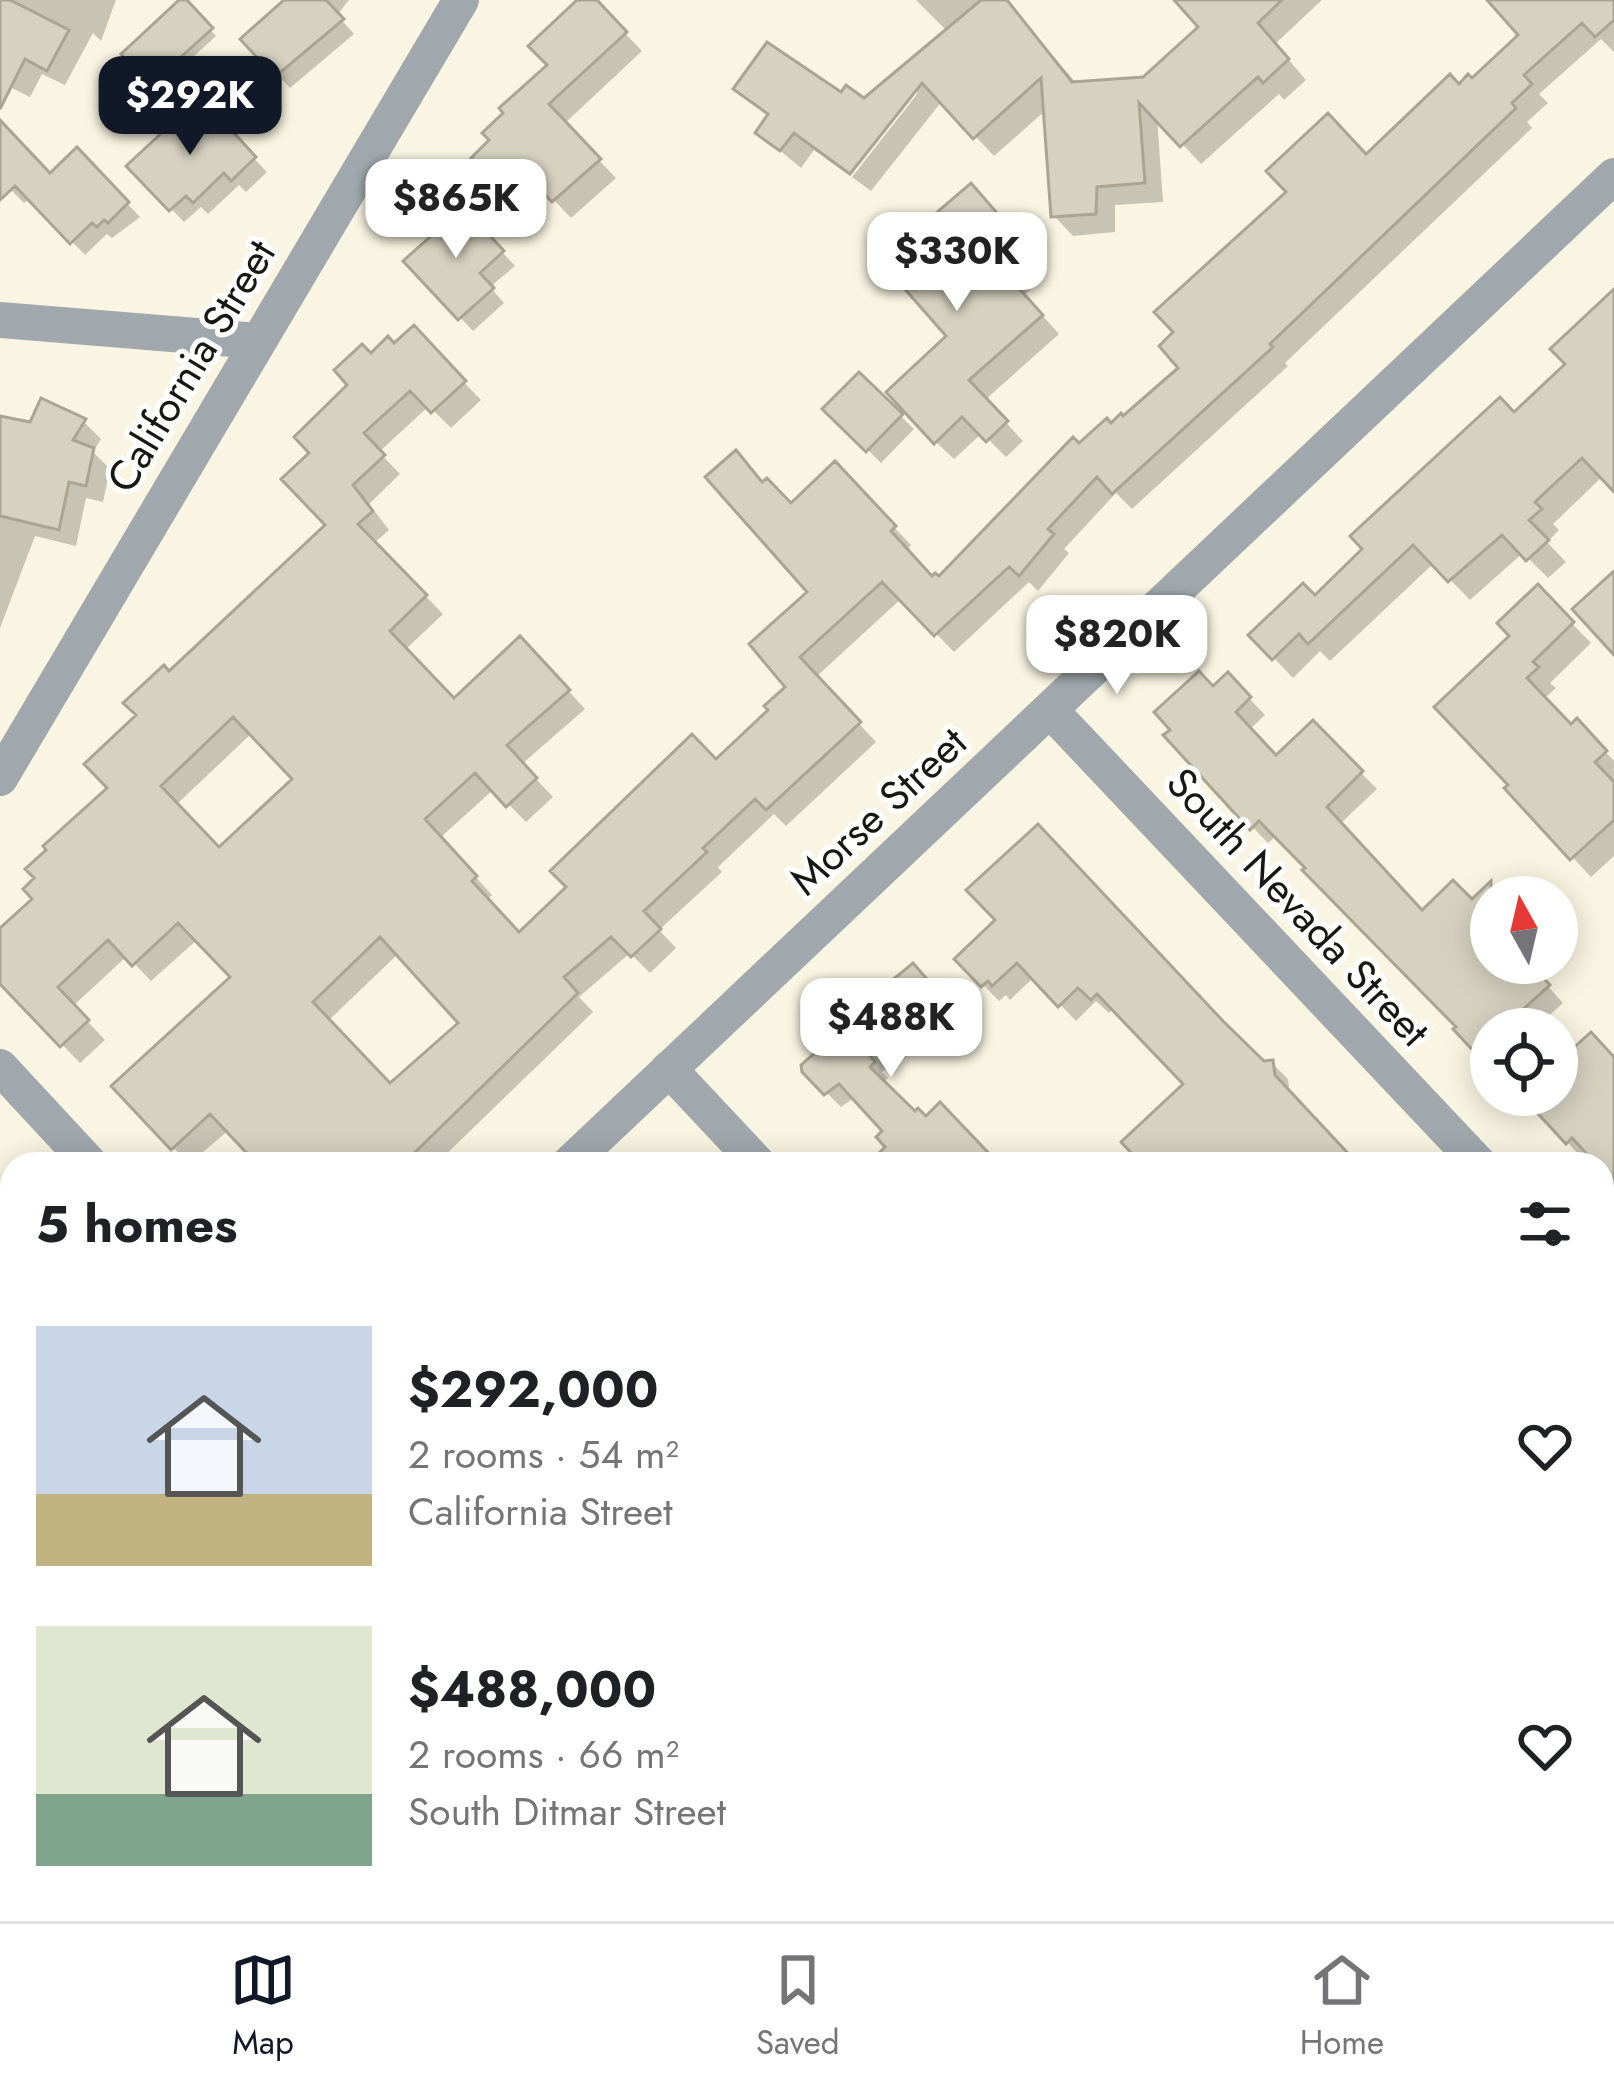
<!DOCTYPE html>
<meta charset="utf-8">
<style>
:root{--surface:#fff;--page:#f6f6f6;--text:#202124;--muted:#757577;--line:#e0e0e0;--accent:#111827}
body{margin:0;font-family:Jost,sans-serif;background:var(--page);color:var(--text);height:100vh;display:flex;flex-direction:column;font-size:45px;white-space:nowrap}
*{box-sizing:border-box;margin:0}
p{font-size:39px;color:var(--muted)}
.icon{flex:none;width:66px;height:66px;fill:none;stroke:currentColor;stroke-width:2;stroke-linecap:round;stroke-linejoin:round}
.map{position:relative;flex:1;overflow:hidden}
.panel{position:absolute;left:0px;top:1152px;width:1614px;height:771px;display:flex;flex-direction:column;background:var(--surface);border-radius:36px 36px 0 0;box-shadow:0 6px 30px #0003}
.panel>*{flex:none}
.needle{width:78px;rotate:352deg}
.buttons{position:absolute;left:1470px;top:876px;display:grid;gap:24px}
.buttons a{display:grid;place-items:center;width:108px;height:108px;border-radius:50%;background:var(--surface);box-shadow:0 6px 30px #0003;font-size:60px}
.price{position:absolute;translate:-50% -102px;padding:0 27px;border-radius:24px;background:#fff;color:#222;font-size:39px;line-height:78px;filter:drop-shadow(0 3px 6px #0008)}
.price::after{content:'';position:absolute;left:50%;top:72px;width:36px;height:27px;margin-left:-18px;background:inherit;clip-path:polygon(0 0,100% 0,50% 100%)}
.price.active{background:var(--accent);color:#fff}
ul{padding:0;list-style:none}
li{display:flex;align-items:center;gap:36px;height:300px;padding:0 36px}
li span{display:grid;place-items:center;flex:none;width:336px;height:240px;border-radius:0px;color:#555}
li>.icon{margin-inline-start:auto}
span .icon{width:144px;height:144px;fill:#fffc;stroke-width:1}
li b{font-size:51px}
h2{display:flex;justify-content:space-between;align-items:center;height:144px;padding:0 36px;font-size:51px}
.tab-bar{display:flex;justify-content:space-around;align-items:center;height:168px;border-top:3px solid var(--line);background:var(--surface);font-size:33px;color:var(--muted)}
.tab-bar a{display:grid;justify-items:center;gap:6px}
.tab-bar .active{color:var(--accent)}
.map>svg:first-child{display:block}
.shadow{fill:#0003;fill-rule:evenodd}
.building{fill:#d7d2c0;stroke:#aaa593;stroke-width:3;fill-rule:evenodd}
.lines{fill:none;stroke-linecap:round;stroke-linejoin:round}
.minor{stroke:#a0a8ad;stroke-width:36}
.tertiary{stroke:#a0a8ad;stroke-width:36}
.labels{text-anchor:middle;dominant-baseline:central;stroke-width:10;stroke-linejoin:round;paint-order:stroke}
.street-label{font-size:42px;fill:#191711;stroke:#fff}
</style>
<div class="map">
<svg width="1614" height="1921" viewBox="0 0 1614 1921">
<rect width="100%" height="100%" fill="#faf5e2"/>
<g class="shadow">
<path d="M0,0H116L101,41L93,33L65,85L42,74L30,97L0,82Z"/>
<path d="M183,0L216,36L158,89L125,55Z"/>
<path d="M288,0H349L337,15L354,34L290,88L245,39Z"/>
<path d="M581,0H593L642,51L564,124L616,178L571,218L538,183L518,202L475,158L551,66Z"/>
<path d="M916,0H1005L1077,84L1144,80L1202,27L1178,0H1322L1275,44L1306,80L1284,100L1279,94L1201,164L1157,117L1163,202L1115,205V232L1073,236L1054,216L1046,110L994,156L942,101L871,191L852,177L918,93H910L847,174L814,150L801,168L759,133L770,117L737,88L841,96L864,102L946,30Z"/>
<path d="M1498,0H1614V52L1601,39L1539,94L1548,103L1527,122L1532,128L1285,363L1288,366L1132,509L1116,493L1064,549L1069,553L1038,591L1029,582L954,652L902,598L816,677L876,742L786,826L774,814L718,867L722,872L659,930L676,948L650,973L630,953L579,997L593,1012L436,1164H262L229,1130L189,1164L115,1086L235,977L198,939L151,981L127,956L73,1006L105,1040L80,1063L0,980V933L36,899L111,788L140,715L169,675L329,525L313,453L371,357L395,347L414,330L481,400L451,428L429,406L379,452L400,474L369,504L389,530L374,543L443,614L405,650L454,702L538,658L585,709L522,764L553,797L526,822L494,789L440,838L492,895L487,900L520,936L716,763L772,710L789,688L811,592L764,485L791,507L835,465L911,545L906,550L939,581L1079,448L1123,420L1182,368L1366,157L1459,88L1472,82L1522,35ZM252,733L296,779L220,851L176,805ZM399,953L462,1023L390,1087L328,1021Z"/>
<path d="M224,127L267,172L246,192L239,185L208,214L201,207L184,222L130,166Z"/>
<path d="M0,145L50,177L77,151L140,217L112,238L107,234L85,255L30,198L24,203L0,179Z"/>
<path d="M989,205L1018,239L990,241L1032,288L1024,295L1059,334L985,400L1023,441L1006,457L982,433L954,459L936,442L950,337L913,237Z"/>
<path d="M473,220L515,266L490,287L504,303L473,331L407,261Z"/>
<path d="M1614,293V488L1603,476L1553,524L1559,530L1547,542L1566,562L1548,578L1523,553L1470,600L1434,563L1330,661L1320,651L1293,678L1253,636L1315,599L1569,364Z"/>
<path d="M859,376L914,429L881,463L827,409Z"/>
<path d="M0,419L32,426L84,422L101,439L93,452L110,469L103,502L86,498L76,546L35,536L0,628Z"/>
<path d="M1538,589L1591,643L1550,683L1556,688L1544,699L1571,728L1577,722L1614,761V856L1591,877L1509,789L1513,636Z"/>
<path d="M1228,676L1265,715L1249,730L1277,759L1313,724L1377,789L1340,824L1422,914L1491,897V963H1527L1563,1003L1534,1029H1491V1065L1460,1027L1277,835L1268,843L1215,789L1213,689Z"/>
<path d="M999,920L1263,1064L1272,1063L1288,1079L1290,1095L1355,1164H1134L1187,1084L1115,1008L1109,1013L1096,1001L1076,1021L1034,977L1010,1000L1006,995L999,1001L958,959Z"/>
<path d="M927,982L952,1010L882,1072L888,1078L882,1083L915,1116L996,1164H891L887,1131L855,1097L841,1107L805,1071Z"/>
<path d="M1557,1058L1562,1063L1614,1060V1195L1602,1181V1164H1587L1534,1105L1538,1102L1532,1095H1557Z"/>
<path d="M0,1190L12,1202L7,1211L12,1217V1370L0,1357Z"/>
<path d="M1602,1427L1614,1438V1538L1602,1526Z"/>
<path d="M1602,1701L1614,1714V1733L1602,1744Z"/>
<path d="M74,1911H268L277,1921H64Z"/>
<path d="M486,1911H624L631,1919L475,1921Z"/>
<path d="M860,1911H982L972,1921H870Z"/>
<path d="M1071,1911H1078L1088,1921H1060Z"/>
<path d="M1125,1911H1206L1195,1921H1115Z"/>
<path d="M1249,1911H1312L1321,1921H1258Z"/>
</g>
<g class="building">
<path d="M0,0H10L69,30L47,71L25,59L0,109Z"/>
<path d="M179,0H187L213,28L150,85L121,54Z"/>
<path d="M284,0H326L344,19L275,77L240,39Z"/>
<path d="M577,0H597L627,32L549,104L601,159L552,202L519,167L498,187L471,158L489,140L482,133L503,113L499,108L547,65L528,46Z"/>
<path d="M981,0H1007L1072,82L1143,77L1198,27L1174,0H1282L1258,23L1289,59L1263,83L1258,77L1180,147L1139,103L1145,183L1097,187L1096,214L1051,217L1041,78L973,139L922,83L850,174L794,133L780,151L755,133L768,114L733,89L767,42L841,92L846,85L864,98Z"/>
<path d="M1487,0H1614V20L1595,37L1582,23L1524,75L1532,84L1512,103L1516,108L1270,344L1273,347L1112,494L1097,477L1048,529L1054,534L1019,576L1009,567L934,636L882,582L800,657L861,722L766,810L755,799L703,848L707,852L644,911L661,929L631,957L611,937L564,977L578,993L403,1164H257L210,1114L171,1150L111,1086L230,977L178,923L132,966L108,940L58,987L89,1020L60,1047L0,984V928L32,899L23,889L34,878L25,869L46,850L43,846L107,788L84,764L136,715L123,703L164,665L169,671L325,525L281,479L309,453L294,437L347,385L334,370L362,344L371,353L388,336L394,343L414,325L466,381L431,413L410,391L364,433L385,455L353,485L373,511L358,524L427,595L390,631L454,698L520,636L570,690L507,745L537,778L506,807L475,773L425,819L477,876L472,881L519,932L566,887L550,871L692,734L716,759L768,710L764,706L785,687L749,644L807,592L705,477L736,450L762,482L767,478L791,503L835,461L896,526L891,531L932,576L935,573L939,576L1073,437L1079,443L1107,418L1111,423L1121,413L1123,416L1178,368L1159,346L1173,332L1154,312L1286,192L1266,171L1328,113L1366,154L1450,74L1459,84L1468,74L1472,78L1518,35ZM233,717L292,779L219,847L161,786ZM380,937L458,1023L390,1083L313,1002Z"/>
<path d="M195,102L219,127L224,122L256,157L231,181L224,173L193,203L186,196L169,211L126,166Z"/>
<path d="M0,120L50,173L77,147L129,202L108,223L104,220L97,227L92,223L70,244L15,186L0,200Z"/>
<path d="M971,183L1004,221L976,224L1016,268L1008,276L1043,315L969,380L1008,421L986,442L962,417L934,444L886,392L946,336L875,255L907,226L913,233Z"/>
<path d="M460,203L504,251L480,273L494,288L458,320L403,261L440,228L436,224Z"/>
<path d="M1614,289V492L1582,458L1535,502L1542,509L1529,520L1549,540L1526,561L1502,535L1448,582L1413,545L1308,644L1299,634L1272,660L1248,635L1303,583L1315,595L1362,549L1350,536L1500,397L1514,412L1565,364L1550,349Z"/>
<path d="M859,372L903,414L866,452L822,409Z"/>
<path d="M41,398L86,419L73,440L94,448L86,486L69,482L59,530L0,516V416L30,422Z"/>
<path d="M1614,571V655L1572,609Z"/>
<path d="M1538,584L1574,622L1533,662L1539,667L1527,678L1571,724L1577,718L1607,751L1595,762L1614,782V820L1570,860L1504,788L1508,785L1434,707L1509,636L1497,623Z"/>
<path d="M1199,671L1213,686L1228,672L1251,697L1236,712L1276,755L1313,720L1363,771L1327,807L1422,910L1453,880L1472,899L1491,881V963H1529L1550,985L1519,1013L1533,1029H1491V1070L1453,1029L1456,1027L1302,870L1305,868L1259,821L1250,830L1163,735L1170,730L1154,712Z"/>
<path d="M1038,824L1223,1021L1264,1061L1273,1060L1275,1075L1358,1164H1142L1121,1142L1183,1084L1097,994L1091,1000L1078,988L1058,1007L1017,963L992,986L988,981L981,987L954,959L995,920L966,890Z"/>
<path d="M913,963L940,994L870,1056L875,1062L870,1067L915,1111L918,1108L926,1116L940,1102L999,1164H868L885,1147L876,1137L882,1131L839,1084L824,1095L802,1072L801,1065L824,1045L821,1042L834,1028Z"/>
<path d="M1591,1032L1614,1057V1183L1602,1170V1164H1596L1572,1138L1566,1144L1530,1105L1541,1095H1557V1063Z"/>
</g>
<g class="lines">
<g class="minor">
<path d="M0,320L257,341"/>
<path d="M1051,711L1479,1164"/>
<path d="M669,1069L758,1164"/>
<path d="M1602,1294L1614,1307"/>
<path d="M1602,1840L1614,1828"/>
<path d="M359,1911L369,1921"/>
<path d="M747,1911L757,1921"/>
<path d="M1458,1911L1468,1921"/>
<path d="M1516,1921L1527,1911"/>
</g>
<g class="tertiary">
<path d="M0,778L461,0"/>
<path d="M0,1067L90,1164"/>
<path d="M569,1164L1614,176"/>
<path d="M0,1699L12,1688"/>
</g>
</g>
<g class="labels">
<g class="street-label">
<text transform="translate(191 366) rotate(-59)">California Street</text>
<text transform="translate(878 811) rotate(-43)">Morse Street</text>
<text transform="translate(1298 907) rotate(47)">South Nevada Street</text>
</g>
</g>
</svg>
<div class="buttons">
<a><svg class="needle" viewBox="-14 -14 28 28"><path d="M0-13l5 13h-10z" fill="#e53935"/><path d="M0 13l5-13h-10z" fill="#757577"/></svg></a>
<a><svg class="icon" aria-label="locate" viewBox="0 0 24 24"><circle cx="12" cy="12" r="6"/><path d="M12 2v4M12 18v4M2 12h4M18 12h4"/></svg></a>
</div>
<b class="price active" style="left:190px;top:158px">$292K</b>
<b class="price" style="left:456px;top:261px">$865K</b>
<b class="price" style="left:957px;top:314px">$330K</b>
<b class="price" style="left:1117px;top:697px">$820K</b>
<b class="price" style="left:891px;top:1080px">$488K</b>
<section class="panel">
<h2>5 homes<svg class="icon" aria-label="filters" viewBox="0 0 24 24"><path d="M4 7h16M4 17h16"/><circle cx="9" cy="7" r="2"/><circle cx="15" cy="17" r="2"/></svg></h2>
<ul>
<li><span style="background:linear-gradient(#c9d6e8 70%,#c2b280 0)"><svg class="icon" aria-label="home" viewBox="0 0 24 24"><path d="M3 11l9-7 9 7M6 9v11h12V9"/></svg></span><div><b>$292,000</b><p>2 rooms · 54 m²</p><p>California Street</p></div><svg class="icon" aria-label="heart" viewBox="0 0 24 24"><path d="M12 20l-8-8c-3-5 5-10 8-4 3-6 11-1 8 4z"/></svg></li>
<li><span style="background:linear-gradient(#dfe7d0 70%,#7fa58c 0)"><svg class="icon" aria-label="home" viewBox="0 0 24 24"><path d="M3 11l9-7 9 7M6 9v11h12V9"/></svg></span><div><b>$488,000</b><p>2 rooms · 66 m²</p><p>South Ditmar Street</p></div><svg class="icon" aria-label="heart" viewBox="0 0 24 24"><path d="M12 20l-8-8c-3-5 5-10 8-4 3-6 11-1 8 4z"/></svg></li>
</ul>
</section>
</div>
<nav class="tab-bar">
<a class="active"><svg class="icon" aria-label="map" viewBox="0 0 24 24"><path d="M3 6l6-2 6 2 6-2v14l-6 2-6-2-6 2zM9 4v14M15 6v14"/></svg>Map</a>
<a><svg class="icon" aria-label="saved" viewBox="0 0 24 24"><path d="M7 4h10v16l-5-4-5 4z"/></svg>Saved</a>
<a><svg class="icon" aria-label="home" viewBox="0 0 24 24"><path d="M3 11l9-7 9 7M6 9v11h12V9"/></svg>Home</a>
</nav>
